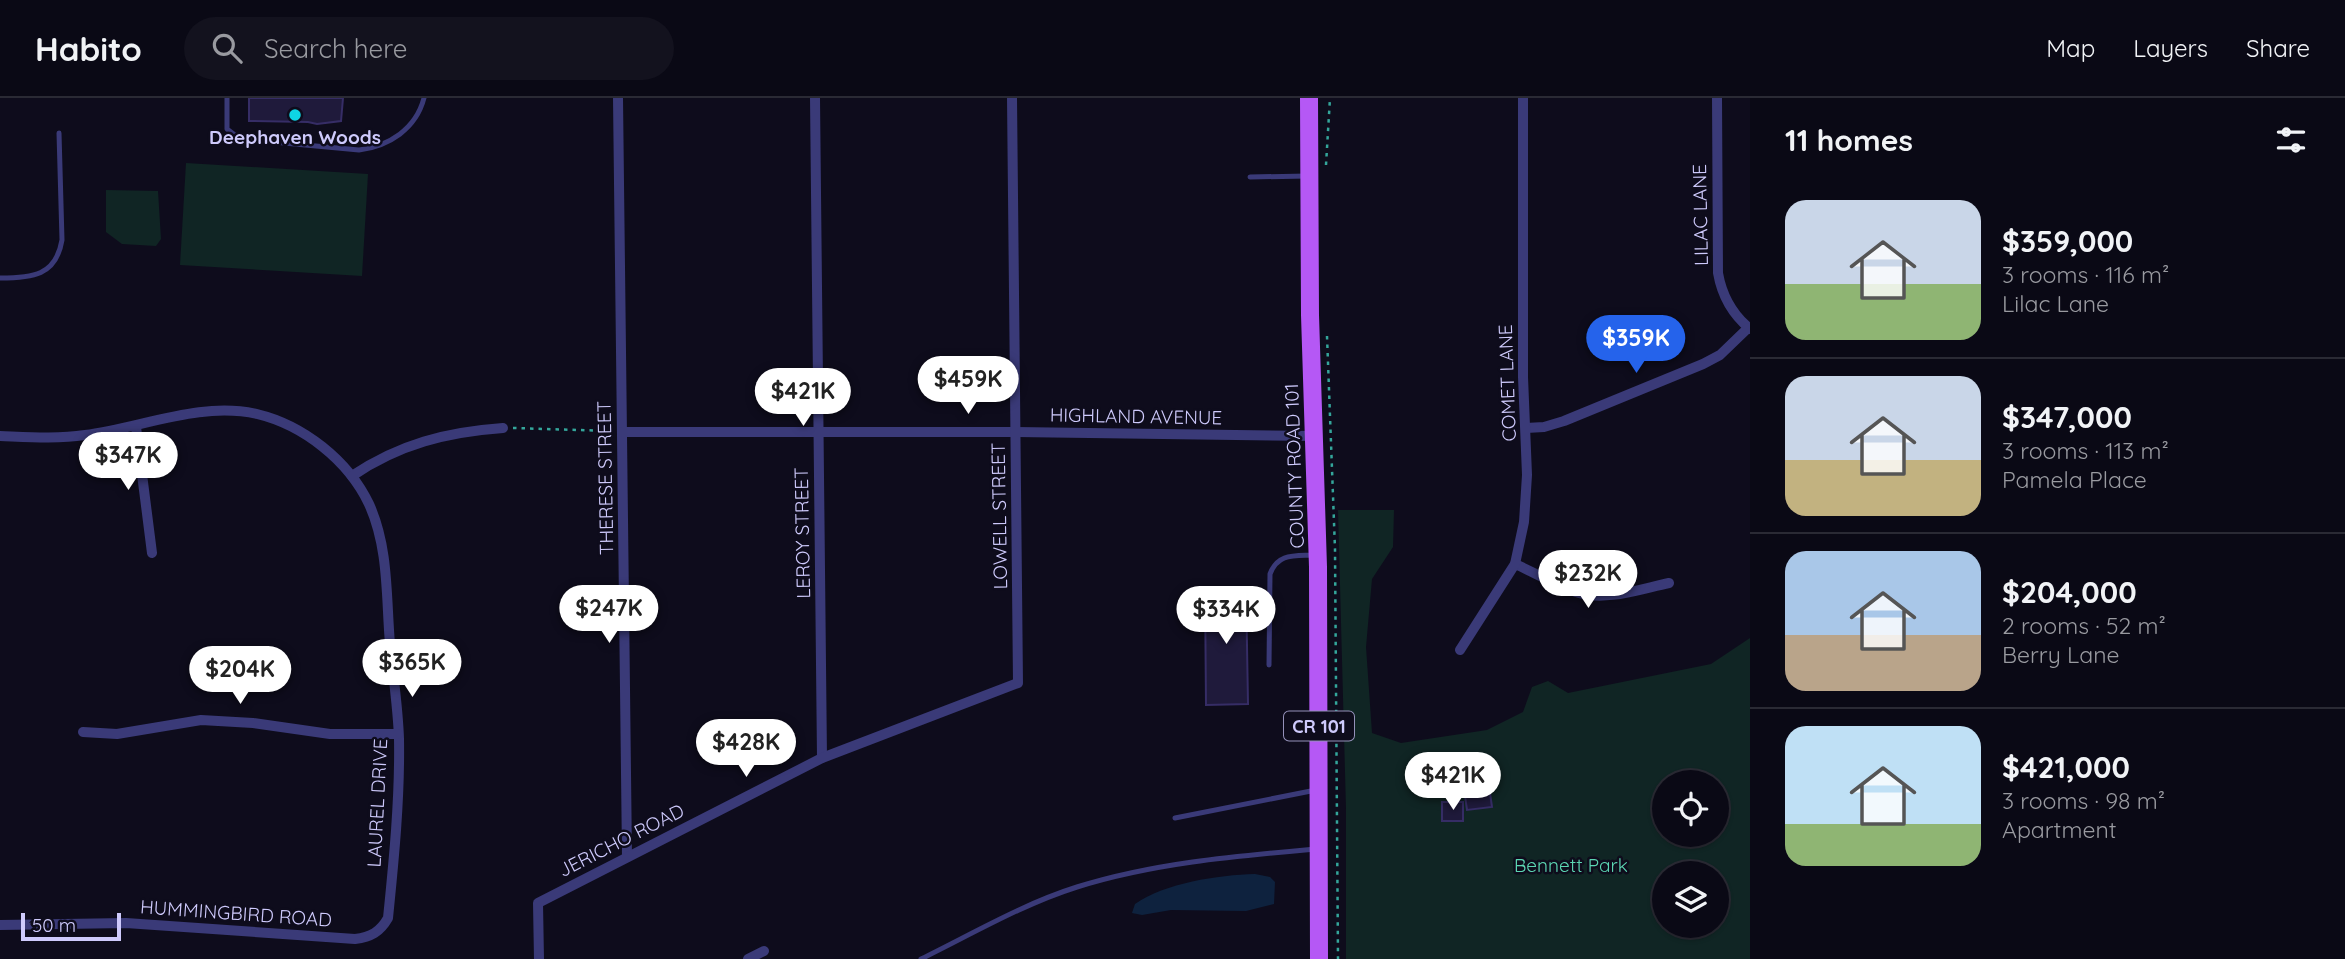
<!DOCTYPE html>
<meta charset="utf-8">
<style>
:root{--surface:#0a0915;--page:#13121e;--text:#f1f3f6;--muted:#999aa0;--line:#2a2a34;--accent:#2563eb}
body{margin:0;font-family:Quicksand,sans-serif;background:var(--page);color:var(--text);height:100vh;display:flex;flex-direction:column;font-size:26px;white-space:nowrap}
*{box-sizing:border-box;margin:0}
p{font-size:23px;color:var(--muted)}
.icon{flex:none;width:38px;height:38px;fill:none;stroke:currentColor;stroke-width:2;stroke-linecap:round;stroke-linejoin:round}
.map{position:relative;flex:1;overflow:hidden}
.panel{display:flex;flex-direction:column;background:var(--surface);width:595px}
.panel>*{flex:none}
.buttons{position:absolute;left:1652px;top:672px;display:grid;gap:14px}
.buttons a{display:grid;place-items:center;width:77px;height:77px;border-radius:50%;background:var(--surface);box-shadow:0 2px 5px #0004,0 0 0 2px var(--line);font-size:35px}
.scale{position:absolute;left:21px;bottom:18px;width:100px;box-sizing:border-box;padding-left:7px;border:4px solid #cecafc;border-top:0;font-size:19px;line-height:24px;white-space:nowrap;color:#cecafc;-webkit-text-stroke:5px #0e0c1c;paint-order:stroke}
.price{position:absolute;translate:-50% -60px;padding:0 16px;border-radius:24px;background:#fff;color:#222;font-size:23px;line-height:46px;filter:drop-shadow(0 2px 4px #0008)}
.price::after{content:'';position:absolute;left:50%;top:42px;width:21px;height:16px;margin-left:-10px;background:inherit;clip-path:polygon(0 0,100% 0,50% 100%)}
.price.on{background:var(--accent);color:#fff}
ul{padding:0;list-style:none}
li{display:flex;align-items:center;gap:21px;height:175px;padding:0 35px}
li+li{border-top:2px solid var(--line)}
li span{display:grid;place-items:center;flex:none;width:196px;height:140px;border-radius:21px;color:#555}
li>.icon{margin-inline-start:auto}
span .icon{width:84px;height:84px;fill:#fffc;stroke-width:1}
li b{font-size:30px}
h2{display:flex;justify-content:space-between;align-items:center;height:84px;padding:0 35px;font-size:30px}
header{display:flex;align-items:center;gap:42px;box-sizing:border-box;height:98px;padding:0 35px;background:var(--surface);border-bottom:2px solid var(--line)}
header strong{font-size:33px}
nav{display:flex;gap:38px;margin-inline-start:auto;font-size:24px}
.search{width:490px;height:63px;background:var(--page);display:flex;align-items:center;gap:18px;box-sizing:border-box;padding:0 24px;border-radius:38px;color:var(--muted);font-size:26px}
main{display:flex;flex:1;min-height:0}
.map>svg:first-child{display:block}
.green{fill:#102524;fill-rule:evenodd}
.water{fill:#0e223e}
.building{fill:#1f1a3b;stroke:#362d66;stroke-width:2}
.lines{fill:none;stroke-linecap:round;stroke-linejoin:round}
.path{stroke:#34a69b;stroke-width:2.5;stroke-dasharray:3.5 5;stroke-linecap:butt}
.service{stroke:#3a3a78;stroke-width:5}
.minor{stroke:#3a3a78;stroke-width:10}
.primary{stroke:#b558f5;stroke-width:18}
.poi-dot{fill:#0ed5e4;stroke:#0e0c1c;stroke-width:2.5}
.labels{text-anchor:middle;dominant-baseline:central;stroke-width:5;stroke-linejoin:round;paint-order:stroke}
.shield{fill:#0e0c1c;stroke:#9491b9;stroke-width:2}
.shield-label{font-size:18px;font-weight:bold;fill:#cecafc}
.poi-label{font-size:19px;font-weight:bold;fill:#cecafc;stroke:#0e0c1c}
.street-label{font-size:19px;fill:#cecafc;stroke:#0e0c1c}
.park-label{font-size:19px;fill:#5cd6b3;stroke:#0e0c1c}
</style>
<header>
<strong>Habito</strong>
<div class="search"><svg class="icon" aria-label="search" viewBox="0 0 24 24"><circle cx="10" cy="10" r="6"/><path d="M15 15l6 6"/></svg>Search here</div>
<nav><a>Map</a><a>Layers</a><a>Share</a></nav>
</header>
<main>
<div class="map">
<svg width="1750" height="861" viewBox="0 0 1750 861">
<rect width="100%" height="100%" fill="#0e0c1c"/>
<g class="green">
<path d="M186,65L368,76L362,178L180,167Z"/>
<path d="M106,92L158,93L161,141L156,148L122,146L106,134Z"/>
<path d="M1338,412H1394L1393,449L1372,481L1366,549L1372,635L1401,645L1487,632L1523,614L1532,589L1548,583L1568,595L1711,566L1750,540V861H1346V711ZM1664,684H1717V737H1664ZM1664,775H1717V828H1664Z"/>
</g>
<path class="water" d="M1255,776L1270,779L1275,784L1274,806L1246,813L1171,812L1142,817L1132,815L1135,806C1165,785 1218,777 1255,776Z"/>
<g class="building">
<path d="M249,0H343L341,23L317,26L308,24L249,23Z"/>
<path d="M1205,489H1246L1248,606L1206,607Z"/>
<path d="M1490,695L1492,709L1467,712L1465,698Z"/>
<rect x="1442" y="704" width="21" height="19"/>
</g>
<g class="lines">
<g class="path">
<path d="M1326,67L1330,0"/>
<path d="M1327,238L1335,451L1338,861"/>
<path d="M513,330L611,333"/>
</g>
<g class="service">
<path d="M227,0V31L240,41L359,52C389,48 416,31 424,0"/>
<path d="M1250,79L1307,78"/>
<path d="M0,180C32,180 56,178 62,142L59,35"/>
<path d="M1269,567L1270,476C1278,455 1294,458 1314,457"/>
<path d="M1175,720L1316,692"/>
<path d="M921,861C972,836 1023,806 1077,789C1153,765 1236,758 1315,751"/>
</g>
<g class="minor">
<path d="M618,0L627,759"/>
<path d="M815,0L822,660"/>
<path d="M1717,0L1718,175C1722,198 1732,216 1750,231"/>
<path d="M136,329L152,455"/>
<path d="M1526,330L1544,329L1564,323L1703,266L1720,257L1748,230"/>
<path d="M622,334H1016L1315,338"/>
<path d="M0,338C28,339 57,341 85,337C141,330 200,303 257,316C303,327 348,362 369,406C389,450 386,499 390,546C393,578 398,609 399,641C400,700 394,761 388,820C380,834 371,839 355,841L126,825L0,827"/>
<path d="M352,378C399,346 447,334 503,330"/>
<path d="M1515,466C1535,475 1555,486 1576,494C1605,504 1640,491 1669,485"/>
<path d="M1460,552L1515,466L1524,424L1527,377L1523,279V0"/>
<path d="M83,634L117,636L201,622L253,625L330,636H398"/>
<path d="M539,861L538,805L822,660L1018,585L1012,0"/>
<path d="M748,861L764,853"/>
</g>
<path class="primary" d="M1309,0L1310,217L1318,469L1319,861"/>
</g>
<circle class="poi-dot" cx="295" cy="17" r="7"/>
<g class="labels">
<rect class="shield" x="1284" y="613.5" width="70" height="29" rx="5"/>
<g class="shield-label">
<text x="1319" y="628">CR 101</text>
</g>
<g class="poi-label">
<text x="295" y="39">Deephaven Woods</text>
</g>
<g class="street-label">
<text transform="translate(1700 117) rotate(-91)">LILAC LANE</text>
<text transform="translate(1507 285) rotate(-92)">COMET LANE</text>
<text transform="translate(1136 318) rotate(1)">HIGHLAND AVENUE</text>
<text transform="translate(1294 368) rotate(-92)">COUNTY ROAD 101</text>
<text transform="translate(605 380) rotate(-91)">THERESE STREET</text>
<text transform="translate(999 418) rotate(-91)">LOWELL STREET</text>
<text transform="translate(802 435) rotate(-91)">LEROY STREET</text>
<text transform="translate(377 705) rotate(-87)">LAUREL DRIVE</text>
<text transform="translate(621 742) rotate(-27)">JERICHO ROAD</text>
<text transform="translate(236 815) rotate(4)">HUMMINGBIRD ROAD</text>
</g>
<g class="park-label">
<text x="1571" y="767">Bennett Park</text>
</g>
</g>
</svg>
<div class="buttons">
<a><svg class="icon" aria-label="locate" viewBox="0 0 24 24"><circle cx="12" cy="12" r="6"/><path d="M12 2v4M12 18v4M2 12h4M18 12h4"/></svg></a>
<a><svg class="icon" aria-label="layers" viewBox="0 0 24 24"><path d="M12 4l9 5-9 5-9-5zM3 14l9 5 9-5"/></svg></a>
</div>
<div class="scale">50 m</div>
<b class="price on" style="left:1636px;top:277px">$359K</b>
<b class="price" style="left:968px;top:318px">$459K</b>
<b class="price" style="left:803px;top:330px">$421K</b>
<b class="price" style="left:128px;top:394px">$347K</b>
<b class="price" style="left:1588px;top:512px">$232K</b>
<b class="price" style="left:609px;top:547px">$247K</b>
<b class="price" style="left:1226px;top:548px">$334K</b>
<b class="price" style="left:412px;top:601px">$365K</b>
<b class="price" style="left:240px;top:608px">$204K</b>
<b class="price" style="left:746px;top:681px">$428K</b>
<b class="price" style="left:1453px;top:714px">$421K</b>
</div>
<section class="panel">
<h2>11 homes<svg class="icon" aria-label="filters" viewBox="0 0 24 24"><path d="M4 7h16M4 17h16"/><circle cx="9" cy="7" r="2"/><circle cx="15" cy="17" r="2"/></svg></h2>
<ul>
<li><span style="background:linear-gradient(#c9d6e8 60%,#8fb573 0)"><svg class="icon" aria-label="home" viewBox="0 0 24 24"><path d="M3 11l9-7 9 7M6 9v11h12V9"/></svg></span><div><b>$359,000</b><p>3 rooms · 116 m²</p><p>Lilac Lane</p></div></li>
<li><span style="background:linear-gradient(#c9d6e8 60%,#c2b280 0)"><svg class="icon" aria-label="home" viewBox="0 0 24 24"><path d="M3 11l9-7 9 7M6 9v11h12V9"/></svg></span><div><b>$347,000</b><p>3 rooms · 113 m²</p><p>Pamela Place</p></div></li>
<li><span style="background:linear-gradient(#a9c7e8 60%,#b9a48a 0)"><svg class="icon" aria-label="home" viewBox="0 0 24 24"><path d="M3 11l9-7 9 7M6 9v11h12V9"/></svg></span><div><b>$204,000</b><p>2 rooms · 52 m²</p><p>Berry Lane</p></div></li>
<li><span style="background:linear-gradient(#bfe0f5 70%,#8fb573 0)"><svg class="icon" aria-label="home" viewBox="0 0 24 24"><path d="M3 11l9-7 9 7M6 9v11h12V9"/></svg></span><div><b>$421,000</b><p>3 rooms · 98 m²</p><p>Apartment</p></div></li>
</ul>
</section>
</main>
